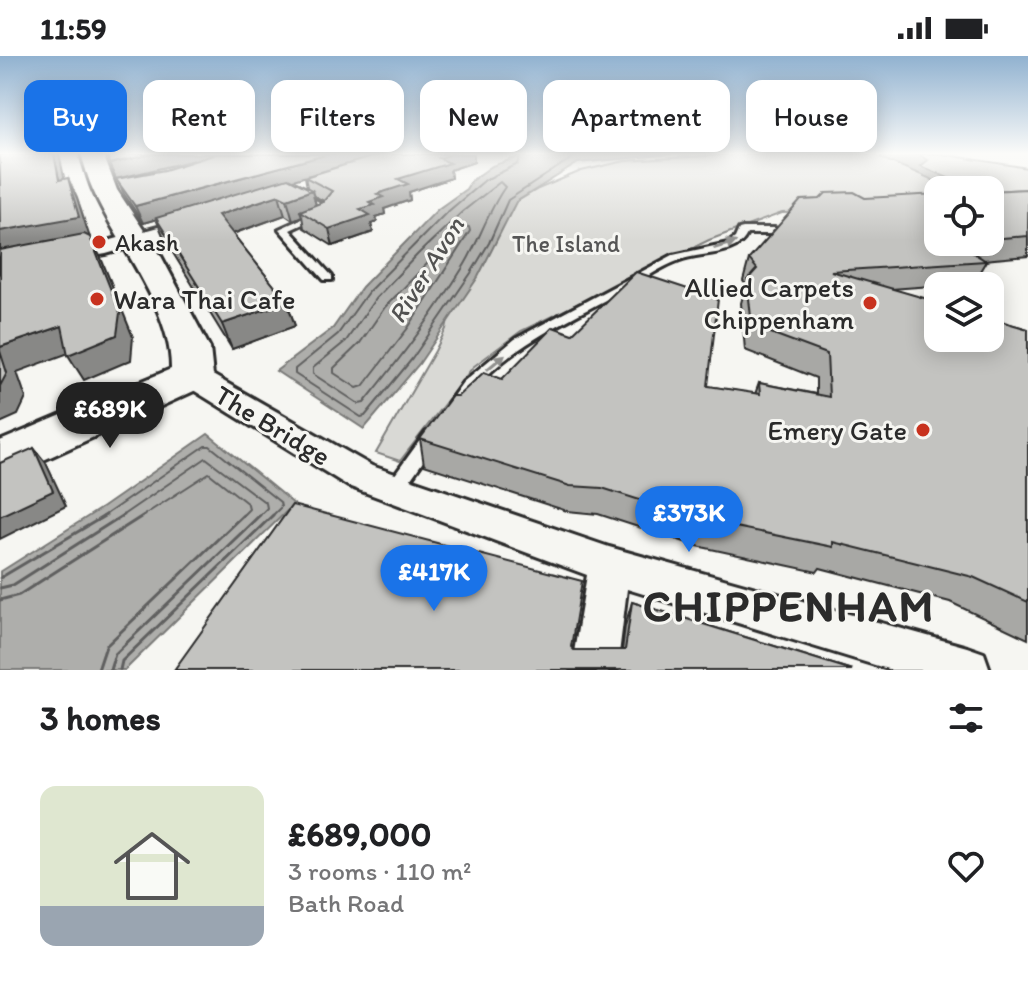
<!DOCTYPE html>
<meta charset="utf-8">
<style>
:root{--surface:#fff;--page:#f2f2f2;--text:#202124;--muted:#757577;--line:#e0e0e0;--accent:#1a73e8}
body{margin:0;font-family:Itim,sans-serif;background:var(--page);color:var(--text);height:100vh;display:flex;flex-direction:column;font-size:30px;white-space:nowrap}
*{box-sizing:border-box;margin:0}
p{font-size:26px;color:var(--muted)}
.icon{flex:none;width:44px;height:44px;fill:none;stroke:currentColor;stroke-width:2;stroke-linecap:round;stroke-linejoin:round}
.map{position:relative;height:614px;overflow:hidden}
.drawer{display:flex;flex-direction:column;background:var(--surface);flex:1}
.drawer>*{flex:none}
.banner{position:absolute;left:24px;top:24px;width:980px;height:72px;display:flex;gap:16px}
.fabs{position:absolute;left:924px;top:120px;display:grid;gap:16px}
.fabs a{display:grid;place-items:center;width:80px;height:80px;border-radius:16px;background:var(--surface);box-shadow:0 4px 20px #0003;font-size:40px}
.price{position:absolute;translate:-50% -68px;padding:0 18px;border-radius:28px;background:var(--accent);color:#fff;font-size:26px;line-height:52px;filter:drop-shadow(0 2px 4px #0008)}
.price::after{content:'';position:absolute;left:50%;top:48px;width:24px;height:18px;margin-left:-12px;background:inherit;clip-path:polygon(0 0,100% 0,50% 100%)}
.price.active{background:#222;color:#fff}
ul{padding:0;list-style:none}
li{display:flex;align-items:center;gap:24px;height:200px;padding:0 40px}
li+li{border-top:2px solid var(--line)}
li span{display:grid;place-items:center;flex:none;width:224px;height:160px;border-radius:16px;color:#555}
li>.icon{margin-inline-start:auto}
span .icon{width:96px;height:96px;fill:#fffc;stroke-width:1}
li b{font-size:34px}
h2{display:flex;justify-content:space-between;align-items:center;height:96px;padding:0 40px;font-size:34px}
.chip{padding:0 28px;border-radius:16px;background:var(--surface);box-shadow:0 4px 20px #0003;font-size:28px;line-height:72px}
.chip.active{background:var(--accent);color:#fff}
.status{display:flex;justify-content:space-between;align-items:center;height:56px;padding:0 40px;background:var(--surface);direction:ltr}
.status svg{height:22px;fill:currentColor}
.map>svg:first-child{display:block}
.green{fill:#d9d9d5;stroke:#828280;stroke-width:2}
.water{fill:#aeaeab;stroke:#7a7a78;stroke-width:2}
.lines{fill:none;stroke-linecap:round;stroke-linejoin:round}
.shore-far1{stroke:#5f5f5e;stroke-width:2}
.shore{stroke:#5f5f5e;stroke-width:3}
.lane-casing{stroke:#2b2b2b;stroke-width:6}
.street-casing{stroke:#2b2b2b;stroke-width:6}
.secondary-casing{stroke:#2b2b2b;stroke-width:6}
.lane{fill:#f6f6f2;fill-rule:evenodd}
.street{fill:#f6f6f2;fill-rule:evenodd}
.secondary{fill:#f6f6f2;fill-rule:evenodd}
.wall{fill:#a8a8a5;stroke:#2b2b2b;stroke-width:2;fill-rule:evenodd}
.shaded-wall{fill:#888886;stroke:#2b2b2b;stroke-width:2}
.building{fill:#c3c3c0;stroke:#2b2b2b;stroke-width:2}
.oneway{fill:#90908e}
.poi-dot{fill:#c8321e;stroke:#f6f6f2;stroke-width:3}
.labels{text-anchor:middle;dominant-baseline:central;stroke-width:6;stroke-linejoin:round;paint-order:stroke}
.far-poi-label{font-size:24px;fill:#2b2b2b;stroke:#f6f6f2;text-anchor:start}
.far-park-label{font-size:24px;fill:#565656;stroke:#f6f6f2}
.far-water-label{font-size:26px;font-style:italic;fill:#525251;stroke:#f6f6f2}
.poi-label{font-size:28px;fill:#2b2b2b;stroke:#f6f6f2;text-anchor:end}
.street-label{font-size:28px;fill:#2b2b2b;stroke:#f6f6f2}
.near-district-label{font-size:44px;font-weight:bold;letter-spacing:2px;fill:#2b2b2b;stroke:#f6f6f2}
</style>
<div class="status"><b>11:59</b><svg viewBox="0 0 49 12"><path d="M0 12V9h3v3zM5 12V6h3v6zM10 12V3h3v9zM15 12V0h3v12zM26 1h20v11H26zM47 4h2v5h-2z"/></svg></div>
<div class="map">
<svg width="1028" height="614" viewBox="0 0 1028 614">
<rect width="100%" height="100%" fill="#f6f6f2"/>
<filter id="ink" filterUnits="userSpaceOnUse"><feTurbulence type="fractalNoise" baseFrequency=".0125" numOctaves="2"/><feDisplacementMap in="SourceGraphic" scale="16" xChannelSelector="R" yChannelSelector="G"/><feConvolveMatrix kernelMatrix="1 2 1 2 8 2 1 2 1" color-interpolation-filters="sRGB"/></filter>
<g filter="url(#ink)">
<path class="green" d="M738,98H941L1028,112V149L990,150V134H938V152L782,157L709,184L521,275L473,311L400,405L376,397L435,295L446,273L452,244L499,156L538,133L581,115L625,105Z"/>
<g class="water">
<path d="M527,98H672L578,107L516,146L478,221L419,308L364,373L276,315L333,272L362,231L438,153L466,133L471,125L492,110Z"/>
<path d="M881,98H919L927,104L920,110L951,123L964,134H945L929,122L881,102Z"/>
<path d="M208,378L294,448L125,614H0V516L103,451Z"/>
</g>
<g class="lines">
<g class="shore-far1">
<path d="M522,98L518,108L485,124L444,159L368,236L338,278L295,313V318L361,361L365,360L412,303L471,217L489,187L508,144L578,98"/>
<path d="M500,126L505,131C487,156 479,187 462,213C433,260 399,304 364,347L359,348L313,318V312L346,285L375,243L418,198L462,156Z"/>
<path d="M464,170L469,171L470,175L408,272L363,330L357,332L334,317V312L360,287L385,251Z"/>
<path d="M102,461L205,390H210L280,446L281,451L271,461"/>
<path d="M120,461L206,402L266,447L267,452L258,461"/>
<path d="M141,461L209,417L248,448L249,453L241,461"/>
</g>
<g class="shore">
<path d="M0,522L106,459"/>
<path d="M0,532L13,529L123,459"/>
<path d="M0,544L19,539L144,459"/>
<path d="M98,614L106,590L243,459"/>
<path d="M110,614L115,598L260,459"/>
<path d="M120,614L122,605L273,459"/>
</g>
<defs>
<g id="lane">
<path d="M295,136H301L333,154L290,174L332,220V224H324L279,173L321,154L295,140Z"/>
<path d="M743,172H775L780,175L775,178H747C737,201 700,196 680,204C660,211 640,226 620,236C564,267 497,295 461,351H451L448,347L463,326L515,283L673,199L728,187L735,182L739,173Z"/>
<path d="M432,374L438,376L440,380L438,384L401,437L395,439L389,437L386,432L389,427L426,376Z"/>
</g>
<g id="street">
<path d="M198,160L208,166L205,170L106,198L0,216V202L104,186Z"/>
<path d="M192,311L202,313L372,410L609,491L967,591L984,597L990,614H891L627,533L617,614H571L587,519L348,430L182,327L178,320L182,313Z"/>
</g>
<path id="secondary" d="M81,98H103L117,134L161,200L210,292L213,320L207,329L0,424V385L171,313C172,253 116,187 93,134C88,123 85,110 81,98Z"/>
</defs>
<use href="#lane" class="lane-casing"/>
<use href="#street" class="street-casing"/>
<use href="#secondary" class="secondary-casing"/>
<use href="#lane" class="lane"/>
<use href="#street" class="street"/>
<use href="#secondary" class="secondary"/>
</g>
<g class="wall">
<path d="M116,98H474V106L450,114L451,122L409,136L410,144L384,153L385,158L376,161L377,166L371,168L373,176L333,190L304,172L302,160L293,164L285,159L233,178L287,246L295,270L232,293L165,184L156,163L143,167L124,138L109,108ZM204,102L165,114L118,122ZM341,110L305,121L307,131L292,124ZM314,140L324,145L316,149Z"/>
<path d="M1028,133V200L984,204L986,205L973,227L891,233L1028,273V583L950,546L820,512L817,516L697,490L598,458L567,455L424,409L420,383L458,340L502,323L708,330L755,338L759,327L816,338V322L745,294L741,247L746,229L743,225L749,203L938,186H990V135Z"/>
<path d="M632,546L852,614H174L572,592L574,594H622L625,570Z"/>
</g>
<g class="shaded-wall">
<path d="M54,98H59L69,144L59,124Z"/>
<path d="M152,98H219L116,123L109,108Z"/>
<path d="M329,98H383L143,167L135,150Z"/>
<path d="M453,98H474V106L450,114L451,122L409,136L410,144L384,153L385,158L376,161L377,166L371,168L373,176L333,190L329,173L360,153L377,138L398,123L439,102Z"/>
<path d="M68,122L77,142L90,182L0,199V175Z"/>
<path d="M312,134L317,154L300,155L302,160L293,164L287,143Z"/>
<path d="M279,139L285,159L226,180L218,159Z"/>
<path d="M90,181L101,202L133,281L131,304L84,324L68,299Z"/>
<path d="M287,246L295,270L232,293L222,268Z"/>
<path d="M62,270L77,294L17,316L26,342L18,359L0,367V291Z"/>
<path d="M34,392L46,407L66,450L0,483V460Z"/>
</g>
<g class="building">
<path d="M0,98H54L59,124L68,122L79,161L0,175Z"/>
<path d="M116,98H152L109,108L108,100Z"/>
<path d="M216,98H329L135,150L116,123L165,114Z"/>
<path d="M381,98H453L439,102L450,107L398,123L408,128L377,138L383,141L369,146L374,149L360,153L370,159L329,173L300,155L323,146L332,135L305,121Z"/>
<path d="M288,122L312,134L287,143L279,139L218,159L287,246L222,268L156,162Z"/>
<path d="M1028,133V180L990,183V135Z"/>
<path d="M854,136L865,142L938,138V186H961H956L986,205L831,215L938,246V282H990V262L1028,273V546L973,521L833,486V491L706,465L602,432L570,430L420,383L452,340H458L484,316L502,323L553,271L572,278L636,216L718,243L708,330L760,338L759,327L829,341L827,298L752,270L747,224L757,213L749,203L801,144L820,143L826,137Z"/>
<path d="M84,178L90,181L120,257L117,279L68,299L62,270L0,291V194Z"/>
<path d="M0,295L7,317L0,330Z"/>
<path d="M34,392L53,435L0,460V407Z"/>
<path d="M292,449L582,525L571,591L574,594H625L632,546L852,614H174Z"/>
</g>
<defs><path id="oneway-solid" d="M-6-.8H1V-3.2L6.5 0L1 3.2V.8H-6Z" transform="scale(2)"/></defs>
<g class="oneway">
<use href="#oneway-solid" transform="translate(725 189) rotate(-17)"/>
<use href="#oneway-solid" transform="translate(496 306) rotate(-40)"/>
</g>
</g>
<linearGradient id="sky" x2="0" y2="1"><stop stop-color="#91b2d0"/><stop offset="0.53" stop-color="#fbfbf9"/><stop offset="1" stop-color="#fbfbf9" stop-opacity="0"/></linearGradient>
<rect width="1028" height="184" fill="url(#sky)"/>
<g class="poi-dot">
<circle cx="99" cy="186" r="8"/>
<circle cx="97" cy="243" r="8"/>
<circle cx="870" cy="247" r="8"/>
<circle cx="923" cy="374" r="8"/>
</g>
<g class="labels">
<g class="far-poi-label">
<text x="115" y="186">Akash</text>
</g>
<g class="far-park-label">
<text x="566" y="187">The Island</text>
</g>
<g class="far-water-label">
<text transform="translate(426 214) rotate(-58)">River Avon</text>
</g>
<g class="poi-label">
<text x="854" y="231">Allied Carpets<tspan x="854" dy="32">Chippenham</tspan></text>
<text x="113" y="243" text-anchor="start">Wara Thai Cafe</text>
<text x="907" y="374">Emery Gate</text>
</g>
<g class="street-label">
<text transform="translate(273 369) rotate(31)">The Bridge</text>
</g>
<g class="near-district-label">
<text x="789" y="549">CHIPPENHAM</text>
</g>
</g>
</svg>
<div class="fabs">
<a><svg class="icon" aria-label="locate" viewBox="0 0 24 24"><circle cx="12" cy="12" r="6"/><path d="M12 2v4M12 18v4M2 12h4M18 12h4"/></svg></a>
<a><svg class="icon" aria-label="layers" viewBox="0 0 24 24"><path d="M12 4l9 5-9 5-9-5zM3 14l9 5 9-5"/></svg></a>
</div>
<b class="price active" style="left:110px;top:394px">£689K</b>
<b class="price" style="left:689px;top:498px">£373K</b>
<b class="price" style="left:434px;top:557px">£417K</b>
<div class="banner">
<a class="chip active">Buy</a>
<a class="chip">Rent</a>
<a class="chip">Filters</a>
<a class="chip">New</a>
<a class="chip">Apartment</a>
<a class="chip">House</a>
</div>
</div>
<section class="drawer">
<h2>3 homes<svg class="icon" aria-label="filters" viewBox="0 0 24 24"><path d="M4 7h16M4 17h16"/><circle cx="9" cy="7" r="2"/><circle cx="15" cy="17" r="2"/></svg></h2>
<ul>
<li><span style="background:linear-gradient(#dfe7d0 75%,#9aa5b1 0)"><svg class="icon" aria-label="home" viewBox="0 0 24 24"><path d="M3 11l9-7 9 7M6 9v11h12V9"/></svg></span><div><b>£689,000</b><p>3 rooms · 110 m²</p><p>Bath Road</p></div><svg class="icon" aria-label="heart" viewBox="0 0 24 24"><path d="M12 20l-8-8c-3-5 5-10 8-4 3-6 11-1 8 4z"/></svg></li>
</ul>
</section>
